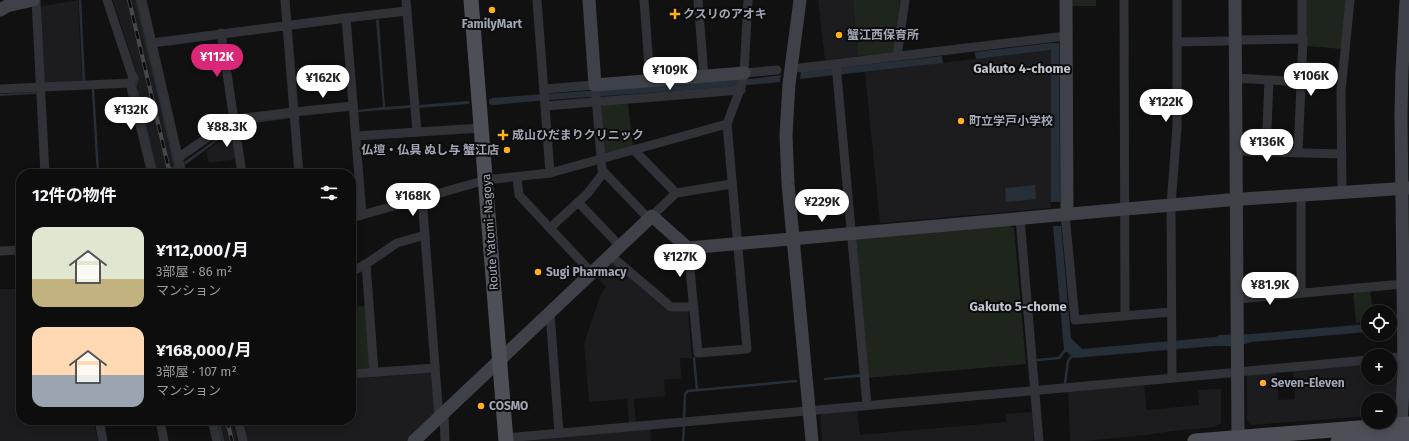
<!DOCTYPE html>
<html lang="ja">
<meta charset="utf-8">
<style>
:root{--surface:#0d0d0e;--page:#1b1b1c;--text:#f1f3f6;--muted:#9a9c9e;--line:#2d2d2e;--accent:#db2777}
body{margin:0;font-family:"Fira Sans","Noto Sans JP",sans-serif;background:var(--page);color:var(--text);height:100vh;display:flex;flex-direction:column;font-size:15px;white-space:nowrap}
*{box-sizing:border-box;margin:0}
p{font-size:13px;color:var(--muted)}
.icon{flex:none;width:22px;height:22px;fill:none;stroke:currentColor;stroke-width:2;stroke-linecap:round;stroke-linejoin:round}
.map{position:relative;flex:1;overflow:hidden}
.panel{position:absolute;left:16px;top:169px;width:340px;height:256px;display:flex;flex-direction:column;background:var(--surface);border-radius:16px;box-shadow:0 2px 10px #0003,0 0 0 1px var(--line)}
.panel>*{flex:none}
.fabs{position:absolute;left:1361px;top:305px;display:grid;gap:8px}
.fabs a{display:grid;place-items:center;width:36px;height:36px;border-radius:50%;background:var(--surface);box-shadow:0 2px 10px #0003,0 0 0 1px var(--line);font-size:20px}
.price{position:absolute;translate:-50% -34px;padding:0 9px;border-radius:14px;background:#fff;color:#222;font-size:13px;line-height:26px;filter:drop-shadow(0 1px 2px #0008)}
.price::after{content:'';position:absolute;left:50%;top:24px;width:12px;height:9px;margin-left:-6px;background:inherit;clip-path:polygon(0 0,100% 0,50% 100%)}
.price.active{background:var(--accent);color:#fff}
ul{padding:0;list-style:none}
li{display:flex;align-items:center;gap:12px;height:100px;padding:0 16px}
li span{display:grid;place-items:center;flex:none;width:112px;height:80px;border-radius:12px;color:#555}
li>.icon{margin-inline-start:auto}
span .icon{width:48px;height:48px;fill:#fffc;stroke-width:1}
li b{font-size:17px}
h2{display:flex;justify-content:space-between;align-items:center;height:48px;padding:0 16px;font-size:17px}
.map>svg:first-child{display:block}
.built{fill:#1c1c1f}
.green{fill:#1d251d}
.water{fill:#262f37}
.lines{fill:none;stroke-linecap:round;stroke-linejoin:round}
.stream{stroke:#262f37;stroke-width:2.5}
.street{stroke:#313237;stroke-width:9}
.secondary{stroke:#3f4148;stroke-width:13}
.primary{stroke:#4d4f57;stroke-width:15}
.rail-casing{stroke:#46484f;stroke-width:4}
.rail{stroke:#0c0c0d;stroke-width:2.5;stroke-dasharray:8;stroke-linecap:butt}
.poi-dot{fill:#ffb01c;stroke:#0c0c0d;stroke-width:1.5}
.labels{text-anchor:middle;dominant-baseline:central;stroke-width:4;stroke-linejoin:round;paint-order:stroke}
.poi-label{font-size:12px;font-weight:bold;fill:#a1a7b4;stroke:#0c0c0d;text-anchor:start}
.street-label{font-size:12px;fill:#a1a7b4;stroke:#0c0c0d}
.neighbourhood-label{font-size:13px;font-weight:bold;fill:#c2c6d0;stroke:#0c0c0d}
</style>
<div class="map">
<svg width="1409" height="441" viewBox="0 0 1409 441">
<rect width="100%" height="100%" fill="#111112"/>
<g class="built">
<path d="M78,0L82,83L44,85L39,9L42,6Z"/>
<path d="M113,0H136L174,166L166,169L161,174H158L138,90L137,85L139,80Z"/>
<path d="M818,0H853L858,56L825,60Z"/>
<path d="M1051,50V208L880,223L865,72Z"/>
<path d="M232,132L236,159L209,163L206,151Z"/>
<path d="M611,263H614L670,311H688L692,358H680L681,378L664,380L665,396L634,399L636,423H629L627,399L589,402L584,343L601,294L606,287L597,277Z"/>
<path d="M21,278V420H93L98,441H0V289H15Z"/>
<path d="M1368,364V378H1390V373L1400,372L1398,411L1394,414H1390V400H1368V416L1251,425L1247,421V377L1250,375L1276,372L1279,400L1295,399L1293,371Z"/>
<path d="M431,373L433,375L436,412L408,441H247L242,420H351V379Z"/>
<path d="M1144,384L1147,410L1199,405L1198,390L1221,389V423L1215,427L1173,431L1146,435L1086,441H1070L1068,391Z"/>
<path d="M857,410L860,435L1006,422V414L1032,412L1034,441H822L820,417L822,413Z"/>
<path d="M219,420H232L237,441H224Z"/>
<path d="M650,429L651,441H518Z"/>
</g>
<g class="green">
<path d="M134,0H136L154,77H152Z"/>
<path d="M853,0H900L893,53L858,56Z"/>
<rect x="1072" y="0" width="24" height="6"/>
<path d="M1306,0H1347L1342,49L1306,46Z"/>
<path d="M1305,61L1322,62L1320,86L1304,85Z"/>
<path d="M628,104L633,147L607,155L605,152L601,108L603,105Z"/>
<path d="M1009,225L1014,228L1026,364L867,378L855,244L858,239Z"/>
<path d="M1370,290L1373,312H1368V322L1356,323L1353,291Z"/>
<path d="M366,306L370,366L368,369L351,371V307Z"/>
</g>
<g class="water">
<path d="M376,20H379L385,107L410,105V108L357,112V110L383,107Z"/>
<path d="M1051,43H1059L1060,202H1051V50L976,59L975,52Z"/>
<path d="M942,56L943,63L800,79L801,72Z"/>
<path d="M781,75L780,82C684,92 588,96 493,105L489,104V100L492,98L750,79Z"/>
<path d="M138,90L158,174H155L137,91Z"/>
<path d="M36,92V94L0,96V94Z"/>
<path d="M469,101V104L418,108V105Z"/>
<path d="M291,116V118L239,125L238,123Z"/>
<path d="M232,128V130L185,165L184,162Z"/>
<path d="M176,165L177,169L170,174H161L166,169Z"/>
<path d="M1035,185L1036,199L1006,202L1005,188Z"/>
<path d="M1053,226H1061L1071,338L1082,349L1216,337L1219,335L1251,334L1368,324V332L1251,342C1240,347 1226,346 1214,346L1074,358L1064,350Z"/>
<path d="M860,374V377L824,380V378Z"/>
</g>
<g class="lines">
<g class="stream">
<path d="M80,0L84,83"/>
<path d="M137,0L177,174"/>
<path d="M136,74L138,79L135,87L138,93"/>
<path d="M93,89L98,174"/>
<path d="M694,358L697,390"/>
<path d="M1038,360L1059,358L1067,348"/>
<path d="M1065,383L1068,361L1074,354"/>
<path d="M684,418L685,394L688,391L796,381"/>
<path d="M218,420L223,441"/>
<path d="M683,441L684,426"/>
</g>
<g class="street">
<path d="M36,0L45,174"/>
<path d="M142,0L182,174"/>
<path d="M285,0L299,174"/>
<path d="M406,0L417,132"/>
<path d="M537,0L550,173"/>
<path d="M644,0L650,80"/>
<path d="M698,0L704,76"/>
<path d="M1124,0L1125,316"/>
<path d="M1302,0V39"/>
<path d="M221,33L242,174"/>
<path d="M1236,40L1303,39L1298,153"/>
<path d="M1177,42L1227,41"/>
<path d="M152,43L346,18"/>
<path d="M897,56L905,0"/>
<path d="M836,64L867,405"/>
<path d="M800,68L1066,36"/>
<path d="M744,73L777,70"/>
<path d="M1236,78L1301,82"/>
<path d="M130,83L152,174"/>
<path d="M0,89L130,83L133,78L107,0"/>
<path d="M544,89L595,85L602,169L604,172L587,194L550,228"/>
<path d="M545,106L741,90"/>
<path d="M356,136L481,128"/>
<path d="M634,150L676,193"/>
<path d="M1237,151L1342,154"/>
<path d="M1266,152L1269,80"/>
<path d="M178,158L234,119L294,112L353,106"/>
<path d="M604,172L649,219"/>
<path d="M517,177L519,195L592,273"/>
<path d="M1342,192L1341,91L1350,0"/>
<path d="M1301,195V293"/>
<path d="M422,198L439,418"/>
<path d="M578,202L620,246"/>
<path d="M362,214L346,18L407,11"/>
<path d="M1065,214L1075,320L1171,312"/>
<path d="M652,216L676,193L732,184"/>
<path d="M351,218L486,180L550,173L727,124"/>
<path d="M1020,218L1039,441"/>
<path d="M688,248L698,353L747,349L727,124L741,87L744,73L748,0"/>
<path d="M0,251L21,250"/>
<path d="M610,255L671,307H694"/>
<path d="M366,264L374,372"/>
<path d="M351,272L366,264L397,243L425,235"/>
<path d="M1238,299L1403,284"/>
<path d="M550,313L559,433"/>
<path d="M1390,358L1409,356"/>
<path d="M1238,372L1368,360"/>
<path d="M351,374L435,368"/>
<path d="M1172,378L1171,205L1177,127V0"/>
<path d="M444,413L445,441"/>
<path d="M99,420L103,441"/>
<path d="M160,420L164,441"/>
<path d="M212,420L217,441"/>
<path d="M238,420L243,441"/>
<path d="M506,438L1229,373"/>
</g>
<g class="secondary">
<path d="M589,0L595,85L744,73"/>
<path d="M800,0L789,84L786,135L788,184L812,441"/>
<path d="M1066,0L1067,214"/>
<path d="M1235,0L1238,441"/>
<path d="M0,10L7,6L33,0"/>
<path d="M1399,434L1401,425L1404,371L1401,114L1402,71L1406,0"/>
<path d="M414,441L652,216L688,248L1228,200L1409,188"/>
</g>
<g class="primary">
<path d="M471,0L506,441"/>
<path d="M1195,441L1409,424"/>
<path d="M1338,441L1409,435"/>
</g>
<defs>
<g id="rail">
<path d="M129,0L170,174"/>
<path d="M227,420L232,441"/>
</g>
</defs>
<use href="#rail" class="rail-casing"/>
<use href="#rail" class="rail"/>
</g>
<g class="poi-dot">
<circle cx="492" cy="10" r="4"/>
<path d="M673 8h4v4h4v4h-4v4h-4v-4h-4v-4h4z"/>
<circle cx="839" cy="35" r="4"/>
<circle cx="961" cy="121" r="4"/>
<path d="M501 129h4v4h4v4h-4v4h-4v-4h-4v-4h4z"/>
<circle cx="507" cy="150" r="4"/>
<circle cx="538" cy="272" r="4"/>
<circle cx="1263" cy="383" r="4"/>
<circle cx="481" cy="406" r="4"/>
</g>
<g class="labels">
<g class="poi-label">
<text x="683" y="14">クスリのアオキ</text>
<text x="492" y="24" text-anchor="middle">FamilyMart</text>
<text x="847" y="35">蟹江西保育所</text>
<text x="969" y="121">町立学戸小学校</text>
<text x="512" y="135">成山ひだまりクリニック</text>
<text x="499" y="150" text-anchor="end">仏壇・仏具 ぬし与 蟹江店</text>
<text x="546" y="272">Sugi Pharmacy</text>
<text x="1271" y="383">Seven-Eleven</text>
<text x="489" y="406">COSMO</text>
</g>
<g class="street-label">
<text transform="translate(490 232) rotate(-94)">Route Yatomi-Nagoya</text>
</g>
<g class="neighbourhood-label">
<text x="1022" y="68">Gakuto 4-chome</text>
<text x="1018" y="306">Gakuto 5-chome</text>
</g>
</g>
</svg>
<div class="fabs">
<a><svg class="icon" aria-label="locate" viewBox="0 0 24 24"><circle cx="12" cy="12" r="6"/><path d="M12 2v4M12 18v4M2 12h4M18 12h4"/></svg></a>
<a>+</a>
<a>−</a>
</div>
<b class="price active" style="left:217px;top:78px">¥112K</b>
<b class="price" style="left:670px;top:91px">¥109K</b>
<b class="price" style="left:1311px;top:97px">¥106K</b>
<b class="price" style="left:323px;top:99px">¥162K</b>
<b class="price" style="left:1166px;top:123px">¥122K</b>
<b class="price" style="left:131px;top:131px">¥132K</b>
<b class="price" style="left:227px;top:148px">¥88.3K</b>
<b class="price" style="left:1267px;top:163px">¥136K</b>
<b class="price" style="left:413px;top:217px">¥168K</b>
<b class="price" style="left:822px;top:223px">¥229K</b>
<b class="price" style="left:680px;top:278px">¥127K</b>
<b class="price" style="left:1270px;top:306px">¥81.9K</b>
<section class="panel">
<h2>12件の物件<svg class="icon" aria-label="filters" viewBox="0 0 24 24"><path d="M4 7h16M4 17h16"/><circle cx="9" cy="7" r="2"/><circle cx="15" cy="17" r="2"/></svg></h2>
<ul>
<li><span style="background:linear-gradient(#dfe7d0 65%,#c2b280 0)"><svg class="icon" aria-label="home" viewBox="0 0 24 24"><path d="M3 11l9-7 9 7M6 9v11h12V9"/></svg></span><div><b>¥112,000/月</b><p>3部屋 · 86 m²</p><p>マンション</p></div></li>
<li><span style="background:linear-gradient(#ffd9b3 60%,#9aa5b1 0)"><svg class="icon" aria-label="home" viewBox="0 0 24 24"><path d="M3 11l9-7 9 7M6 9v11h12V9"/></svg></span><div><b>¥168,000/月</b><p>3部屋 · 107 m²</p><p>マンション</p></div></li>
</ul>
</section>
</div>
